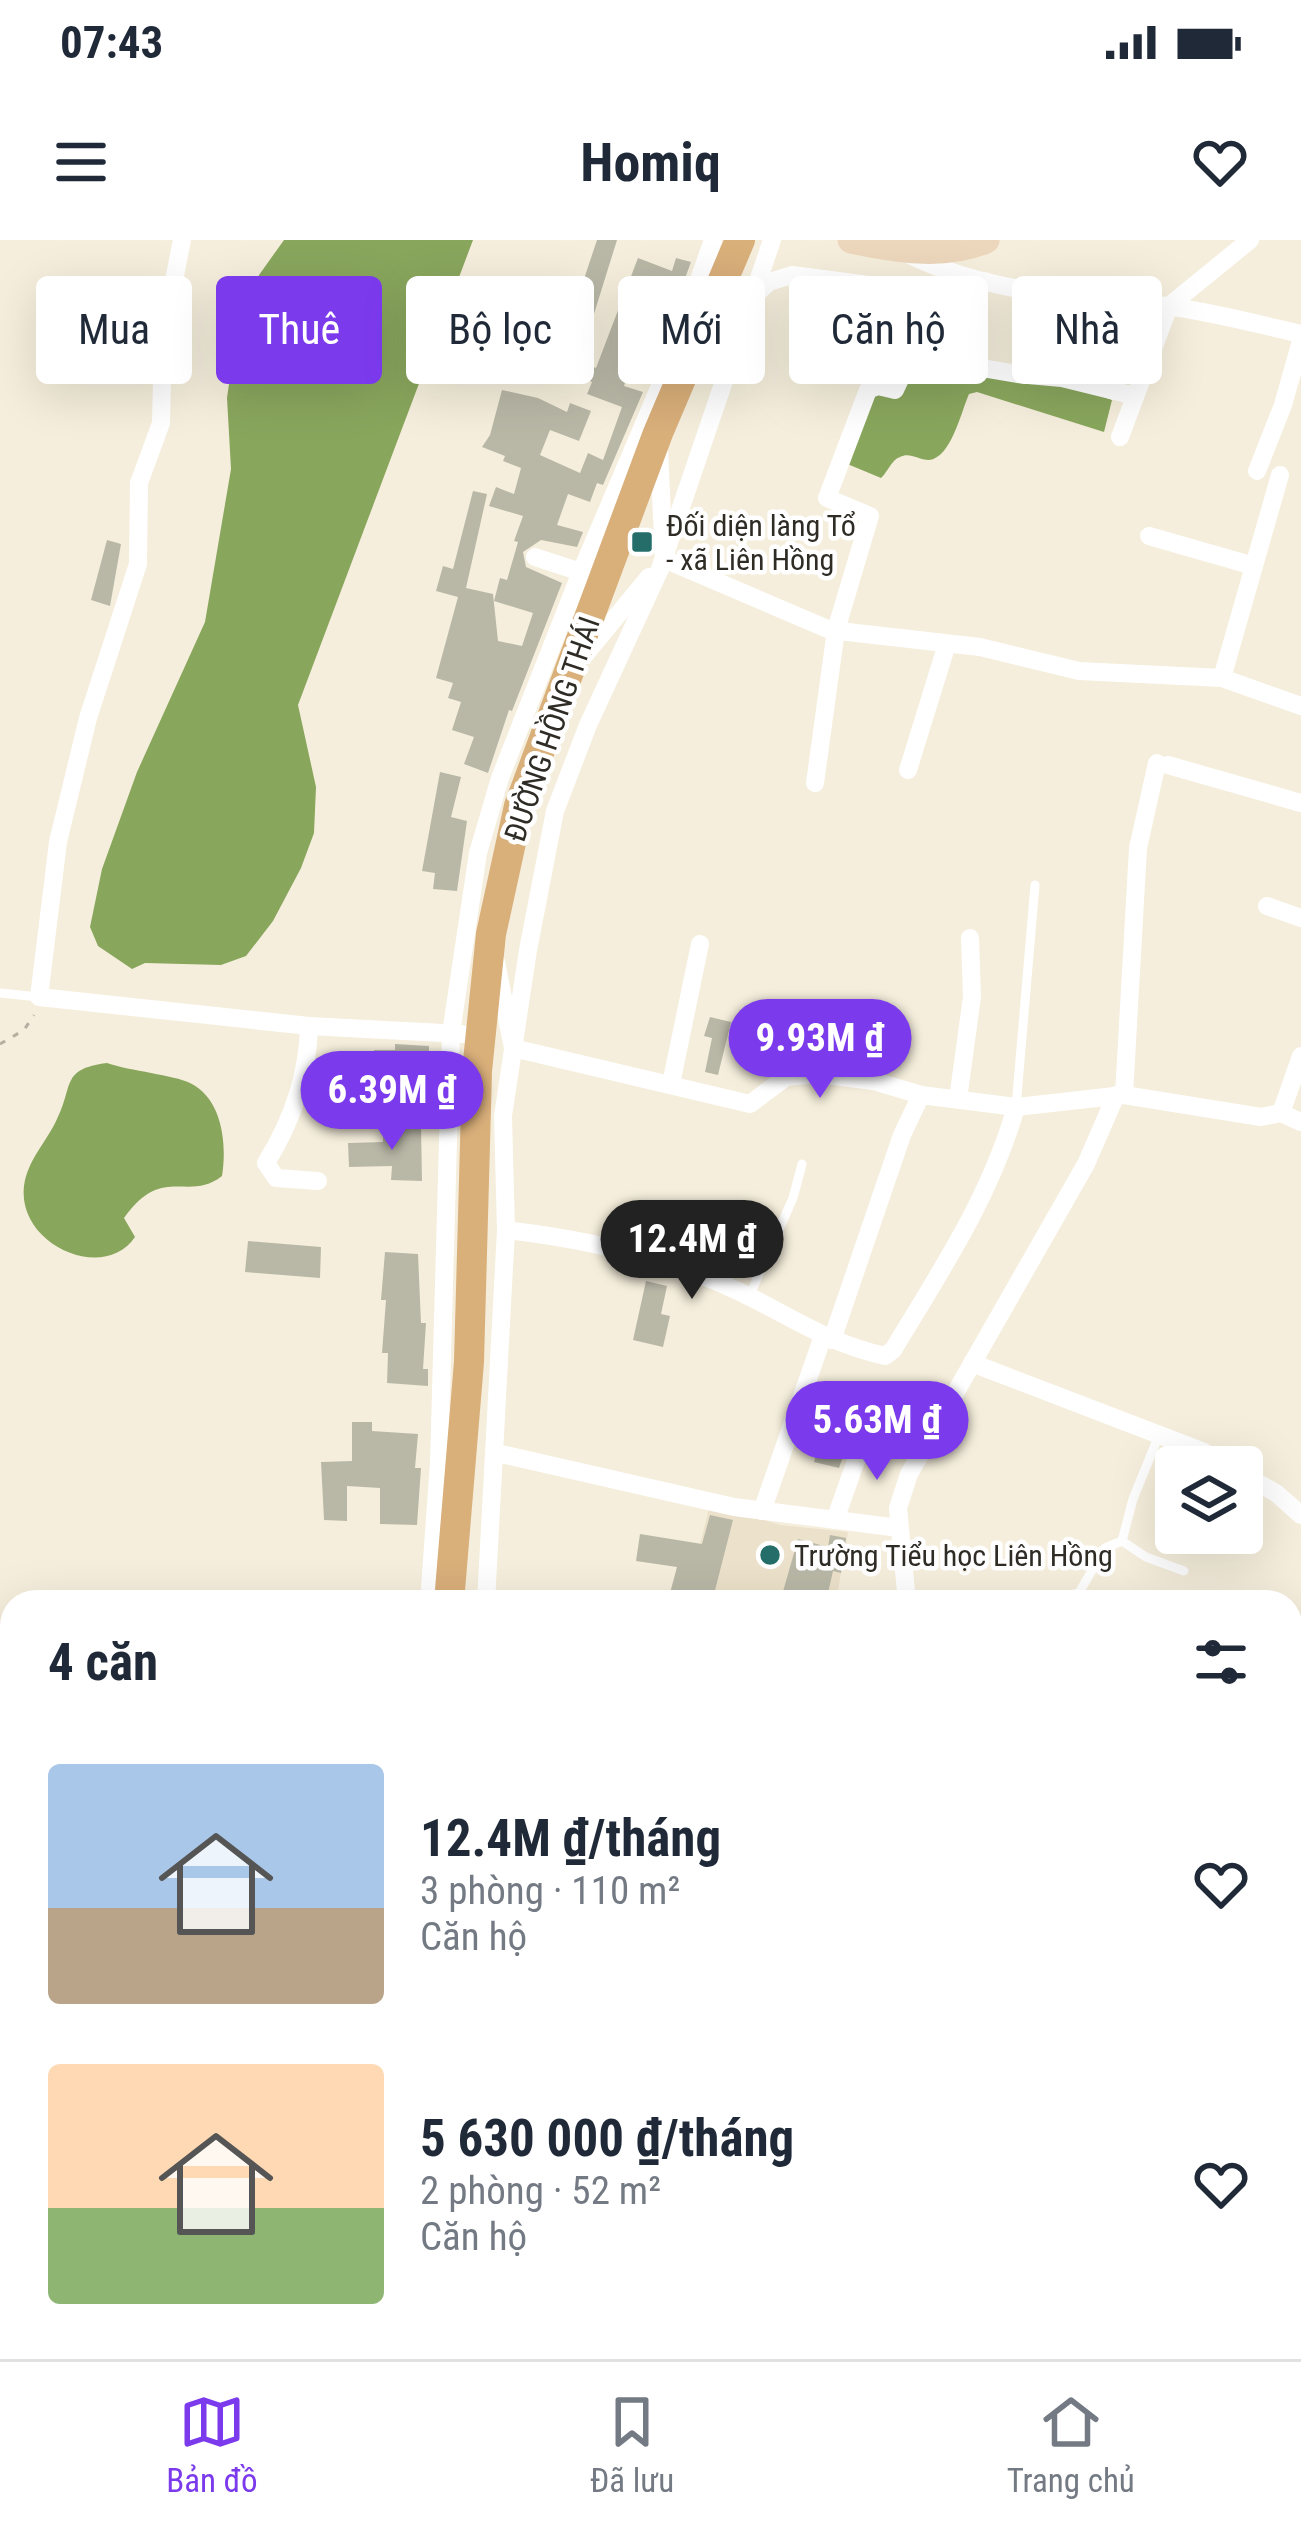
<!DOCTYPE html>
<html lang="vi">
<meta charset="utf-8">
<style>
:root{--surface:#fff;--page:#f6f6f7;--text:#1f2937;--muted:#747a83;--line:#e0e1e3;--accent:#7c3aed}
body{margin:0;font-family:"Roboto Condensed",sans-serif;background:var(--page);color:var(--text);height:100vh;display:flex;flex-direction:column;font-size:45px;white-space:nowrap}
*{box-sizing:border-box;margin:0}
p{font-size:39px;color:var(--muted)}
.icon{flex:none;width:66px;height:66px;fill:none;stroke:currentColor;stroke-width:2;stroke-linecap:round;stroke-linejoin:round}
.map{position:relative;flex:1;overflow:hidden}
.panel{position:absolute;left:0px;top:1350px;width:1302px;height:771px;display:flex;flex-direction:column;background:var(--surface);border-radius:36px 36px 0 0;box-shadow:0 12px 48px #0002}
.panel>*{flex:none}
.hud{position:absolute;left:36px;top:36px;width:1230px;height:108px;display:flex;gap:24px}
.fabs{position:absolute;left:1155px;top:1206px;display:grid;gap:24px}
.fabs a{display:grid;place-items:center;width:108px;height:108px;border-radius:12px;background:var(--surface);box-shadow:0 12px 48px #0002;font-size:60px}
.price{position:absolute;translate:-50% -102px;padding:0 27px;border-radius:42px;background:var(--accent);color:#fff;font-size:39px;line-height:78px;filter:drop-shadow(0 3px 6px #0008)}
.price::after{content:'';position:absolute;left:50%;top:72px;width:36px;height:27px;margin-left:-18px;background:inherit;clip-path:polygon(0 0,100% 0,50% 100%)}
.price.active{background:#222;color:#fff}
ul{padding:0;list-style:none}
li{display:flex;align-items:center;gap:36px;height:300px;padding:0 48px}
li span{display:grid;place-items:center;flex:none;width:336px;height:240px;border-radius:12px;color:#555}
li>.icon{margin-inline-start:auto}
span .icon{width:144px;height:144px;fill:#fffc;stroke-width:1}
li b{font-size:51px}
h2{display:flex;justify-content:space-between;align-items:center;height:144px;padding:0 48px;font-size:51px}
.chip{padding:0 42px;border-radius:12px;background:var(--surface);box-shadow:0 12px 48px #0002;font-size:42px;line-height:108px}
.chip.active{background:var(--accent);color:#fff}
.status{display:flex;justify-content:space-between;align-items:center;height:84px;padding:0 60px;background:var(--surface);direction:ltr}
.status svg{height:33px;fill:currentColor}
header{display:flex;justify-content:space-between;align-items:center;height:156px;padding:0 48px;background:var(--surface);font-size:54px;font-weight:700}
.tabs{display:flex;justify-content:space-around;align-items:center;height:168px;border-top:3px solid var(--line);background:var(--surface);font-size:33px;color:var(--muted)}
.tabs a{display:grid;justify-items:center;gap:6px}
.tabs .active{color:var(--accent)}
.map>svg:first-child{display:block}
.built{fill:#ece1ca}
.water{fill:#89a65d}
.building{fill:#b9b8a7}
.lines{fill:none;stroke-linecap:round;stroke-linejoin:round}
.path{stroke:#b5afa1;stroke-width:3;stroke-dasharray:6 9;stroke-linecap:butt}
.service{stroke:#fff;stroke-width:9}
.minor{stroke:#fff;stroke-width:18}
.secondary{stroke:#ecd7bc;stroke-width:27}
.primary{stroke:#d9af7a;stroke-width:30}
.poi-dot{fill:#246d68;stroke:#fff;stroke-width:4.5}
.labels{text-anchor:middle;dominant-baseline:central;stroke-width:9;stroke-linejoin:round;paint-order:stroke}
.poi-label{font-size:30px;fill:#2f2c26;stroke:#fff;text-anchor:start}
.street-label{font-size:30px;fill:#2f2c26;stroke:#fff}
</style>
<div class="status"><b>07:43</b><svg viewBox="0 0 49 12"><path d="M0 12V9h3v3zM5 12V6h3v6zM10 12V3h3v9zM15 12V0h3v12zM26 1h20v11H26zM47 4h2v5h-2z"/></svg></div>
<header><svg class="icon" aria-label="menu" viewBox="0 0 24 24"><path d="M4 6h16M4 12h16M4 18h16"/></svg>Homiq<svg class="icon" aria-label="heart" viewBox="0 0 24 24"><path d="M12 20l-8-8c-3-5 5-10 8-4 3-6 11-1 8 4z"/></svg></header>
<div class="map">
<svg width="1301" height="2119" viewBox="0 0 1301 2119">
<rect width="100%" height="100%" fill="#f5eedc"/>
<path class="built" d="M710,1264L780,1285L848,1292L836,1362H686Z"/>
<g class="water">
<path d="M284,0H473L298,465L316,547L314,593L301,628L273,681L246,716L221,725L145,723L132,729L98,706L90,687L102,629L137,532L205,382L231,229L227,158L235,102L259,35Z"/>
<path d="M914,120L1067,144L1112,160L1104,192L977,152L969,154C961,172 951,218 929,220C918,220 910,212 900,217C891,220 888,232 881,238L845,223L875,153Z"/>
<path d="M107,823C130,831 174,835 190,843C223,859 227,905 222,936C188,963 163,923 124,978L135,997C104,1043 17,1005 24,946C28,919 46,903 57,879C74,846 60,829 107,823Z"/>
</g>
<g class="building">
<path d="M597,0H617L593,77L578,71L583,59L578,57Z"/>
<path d="M638,18L672,31L676,18L691,22L683,44L678,42L670,62L654,55L644,91L664,96L659,113L636,107L624,146L643,152L603,245L597,243L590,262L568,254L557,285L583,292L577,307L541,300L523,312L526,327L562,343L512,471L509,470L488,533L464,524L474,497L452,490L461,462L448,458L453,443L436,438L458,357L436,351L443,326L453,329L473,251L487,254L466,348L493,354L498,401L522,406L533,373L494,361L500,338L507,340L518,302L514,301L523,276L489,266L496,247L514,254L521,228L503,221L505,216L482,207L490,195L502,150L538,158L567,172L570,163L591,171L579,201L550,190L540,215L580,233L588,213L603,220L622,167L587,154L592,142L567,131L572,118L596,128Z"/>
<path d="M107,300L121,304L110,366L91,360Z"/>
<path d="M440,532L461,537L451,577L467,581L457,651L433,649L435,633L422,631Z"/>
<path d="M710,777L731,782L718,835L705,832L712,798L704,796Z"/>
<path d="M395,804L429,806V834H407V846L368,845V832H373L374,810H395Z"/>
<path d="M383,887H421L422,941L391,940L392,926L349,927L348,903L383,902Z"/>
<path d="M248,1001L321,1007L320,1038L245,1032Z"/>
<path d="M385,1012L418,1014L421,1083H426L423,1129H428V1146L387,1143L388,1113H382L386,1060H381Z"/>
<path d="M646,1041L667,1046L661,1074L670,1076L663,1107L633,1100Z"/>
<path d="M825,1181L853,1188L839,1228L814,1222Z"/>
<path d="M352,1182H372V1191L418,1194L415,1228H421L417,1285L380,1284V1248L347,1246V1281L324,1280L321,1222L352,1221Z"/>
<path d="M710,1275L733,1280L712,1362H671L674,1354L670,1353L677,1327L636,1321L640,1294L702,1304Z"/>
<path d="M830,1295L846,1298L841,1333L833,1331L826,1362H780L798,1299L828,1307Z"/>
</g>
<g class="lines">
<path class="path" d="M0,804L24,790L34,775"/>
<g class="service">
<path d="M0,753L39,757"/>
<path d="M1016,867L1035,645"/>
<path d="M749,1057L793,958L802,924"/>
<path d="M1122,1301L1146,1317L1184,1331"/>
<path d="M487,1358L511,1362"/>
<path d="M1076,1358L1105,1308L1122,1301L1133,1259L1159,1195"/>
</g>
<g class="minor">
<path d="M182,0L163,96L161,183L139,243L138,324L88,478L58,602L39,757L309,786L462,794"/>
<path d="M908,14C991,56 1083,55 1173,67C1216,73 1258,84 1301,94"/>
<path d="M755,55L769,42L792,35L946,55L970,54L985,41"/>
<path d="M1120,197L1169,66L1250,0"/>
<path d="M659,210L664,319L830,390L980,407L1079,431L1222,438L1301,466"/>
<path d="M1257,231L1283,165L1301,101"/>
<path d="M1149,296L1254,326L1222,438"/>
<path d="M535,317L587,334"/>
<path d="M1254,326L1280,235"/>
<path d="M583,417L649,337"/>
<path d="M1168,525L1301,563"/>
<path d="M908,530L947,404"/>
<path d="M815,543L836,390L870,276L827,258L868,150L878,146L895,150L911,116L1017,134L1062,138L1135,156"/>
<path d="M1267,666L1301,678"/>
<path d="M496,722L513,808L750,864L786,837L818,834L874,841L921,855L1016,867L1124,855L1261,877L1281,873L1301,882"/>
<path d="M309,786C308,836 292,881 266,923L276,938L318,941"/>
<path d="M671,844L700,704"/>
<path d="M1124,855L1138,608L1157,523"/>
<path d="M958,859L972,757L970,698"/>
<path d="M1281,873L1301,816"/>
<path d="M506,990C585,999 668,1018 740,1052C790,1076 829,1104 885,1116L893,1110C940,1032 991,956 1016,867"/>
<path d="M832,1100L902,895L921,855"/>
<path d="M972,1123L1204,1212L1231,1227"/>
<path d="M497,1213L734,1267L899,1288"/>
<path d="M1242,1234L1276,1253L1301,1275"/>
<path d="M762,1271L823,1096"/>
<path d="M835,1280L868,1187"/>
<path d="M429,1362L439,1223L451,793L478,613L500,538L581,332L668,127L713,0"/>
<path d="M486,1362L506,990L503,876L528,710L555,571L588,485L660,329L772,0"/>
<path d="M907,1362L898,1268L909,1234L1086,924L1116,855"/>
<path d="M1072,1362L1076,1358"/>
<path d="M1290,1601L1301,1604"/>
<path d="M1290,2061L1301,2065"/>
<path d="M247,2119L251,2109"/>
<path d="M364,2119L367,2109"/>
<path d="M434,2119L436,2109"/>
<path d="M721,2119L726,2109"/>
</g>
<path class="secondary" d="M851,0C893,9 944,18 986,0"/>
<g class="primary">
<path d="M449,1362L469,1122L477,831L491,694L519,566L658,193L740,0"/>
<path d="M394,2119L395,2109"/>
</g>
</g>
<g class="poi-dot">
<rect x="630" y="290" width="24" height="24" rx="6"/>
<circle cx="770" cy="1315" r="12"/>
</g>
<g class="labels">
<g class="poi-label">
<text x="666" y="285">Đối diện làng Tổ<tspan x="666" dy="34">- xã Liên Hồng</tspan></text>
<text x="794" y="1315">Trường Tiểu học Liên Hồng</text>
</g>
<g class="street-label">
<text transform="translate(552 489) rotate(-71)">ĐƯỜNG HỒNG THÁI</text>
</g>
</g>
</svg>
<div class="fabs">
<a><svg class="icon" aria-label="layers" viewBox="0 0 24 24"><path d="M12 4l9 5-9 5-9-5zM3 14l9 5 9-5"/></svg></a>
</div>
<b class="price" style="left:820px;top:861px">9.93M ₫</b>
<b class="price" style="left:392px;top:913px">6.39M ₫</b>
<b class="price active" style="left:692px;top:1062px">12.4M ₫</b>
<b class="price" style="left:877px;top:1243px">5.63M ₫</b>
<div class="hud">
<a class="chip">Mua</a>
<a class="chip active">Thuê</a>
<a class="chip">Bộ lọc</a>
<a class="chip">Mới</a>
<a class="chip">Căn hộ</a>
<a class="chip">Nhà</a>
</div>
<section class="panel">
<h2>4 căn<svg class="icon" aria-label="filters" viewBox="0 0 24 24"><path d="M4 7h16M4 17h16"/><circle cx="9" cy="7" r="2"/><circle cx="15" cy="17" r="2"/></svg></h2>
<ul>
<li><span style="background:linear-gradient(#a9c7e8 60%,#b9a48a 0)"><svg class="icon" aria-label="home" viewBox="0 0 24 24"><path d="M3 11l9-7 9 7M6 9v11h12V9"/></svg></span><div><b>12.4M ₫/tháng</b><p>3 phòng · 110 m²</p><p>Căn hộ</p></div><svg class="icon" aria-label="heart" viewBox="0 0 24 24"><path d="M12 20l-8-8c-3-5 5-10 8-4 3-6 11-1 8 4z"/></svg></li>
<li><span style="background:linear-gradient(#ffd9b3 60%,#8fb573 0)"><svg class="icon" aria-label="home" viewBox="0 0 24 24"><path d="M3 11l9-7 9 7M6 9v11h12V9"/></svg></span><div><b>5 630 000 ₫/tháng</b><p>2 phòng · 52 m²</p><p>Căn hộ</p></div><svg class="icon" aria-label="heart" viewBox="0 0 24 24"><path d="M12 20l-8-8c-3-5 5-10 8-4 3-6 11-1 8 4z"/></svg></li>
</ul>
</section>
</div>
<nav class="tabs">
<a class="active"><svg class="icon" aria-label="map" viewBox="0 0 24 24"><path d="M3 6l6-2 6 2 6-2v14l-6 2-6-2-6 2zM9 4v14M15 6v14"/></svg>Bản đồ</a>
<a><svg class="icon" aria-label="saved" viewBox="0 0 24 24"><path d="M7 4h10v16l-5-4-5 4z"/></svg>Đã lưu</a>
<a><svg class="icon" aria-label="home" viewBox="0 0 24 24"><path d="M3 11l9-7 9 7M6 9v11h12V9"/></svg>Trang chủ</a>
</nav>
